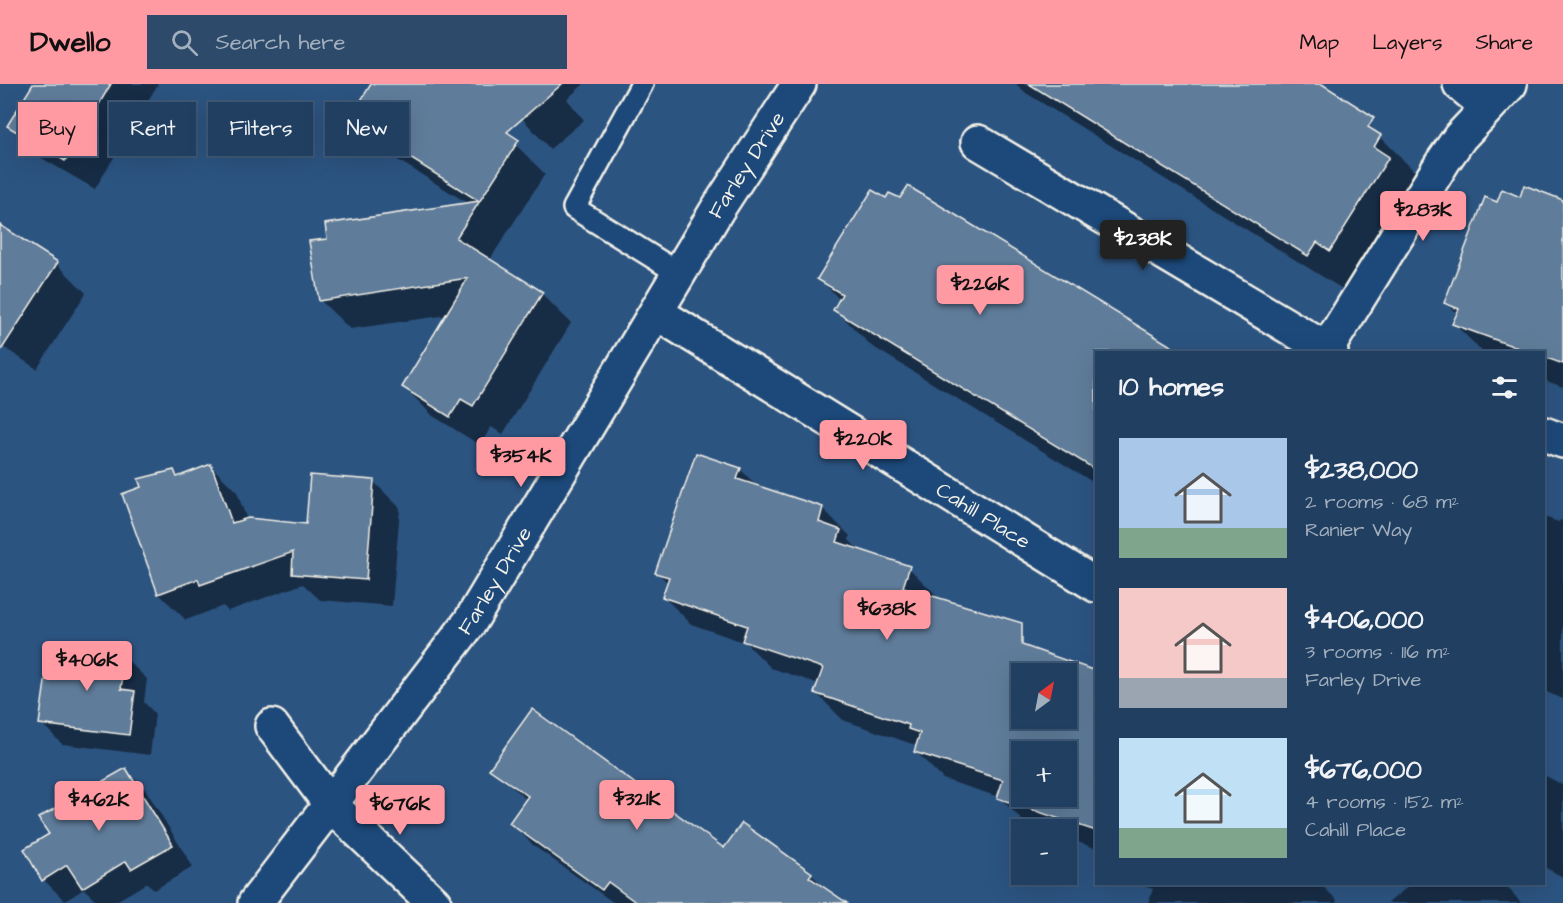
<!DOCTYPE html>
<meta charset="utf-8">
<style>
:root{--surface:#213f61;--page:#2d4a6a;--text:#f1f3f6;--muted:#a2afbd;--line:#3e5876;--accent:#ff9aa2}
body{margin:0;font-family:"Architects Daughter",sans-serif;background:var(--page);color:var(--text);height:100vh;display:flex;flex-direction:column;font-size:22px;white-space:nowrap}
*{box-sizing:border-box;margin:0}
p{font-size:20px;color:var(--muted)}
.icon{flex:none;width:33px;height:33px;fill:none;stroke:currentColor;stroke-width:2;stroke-linecap:round;stroke-linejoin:round}
.map{position:relative;flex:1;overflow:hidden}
.panel{position:absolute;left:1095px;top:267px;width:450px;height:534px;display:flex;flex-direction:column;background:var(--surface);border-radius:0px;box-shadow:0 6px 24px #0002,0 0 0 2px var(--line)}
.panel>*{flex:none}
.banner{position:absolute;left:18px;top:18px;width:570px;height:54px;display:flex;gap:12px}
.needle{width:39px;rotate:32deg}
.tools{position:absolute;left:1011px;top:579px;display:grid;gap:12px}
.tools a{display:grid;place-items:center;width:66px;height:66px;border-radius:0px;background:var(--surface);box-shadow:0 6px 24px #0002,0 0 0 2px var(--line);font-size:30px}
.price{position:absolute;translate:-50% -51px;padding:0 14px;border-radius:6px;background:var(--accent);color:#111;font-size:20px;line-height:39px;filter:drop-shadow(0 2px 3px #0008)}
.price::after{content:'';position:absolute;left:50%;top:36px;width:18px;height:14px;margin-left:-9px;background:inherit;clip-path:polygon(0 0,100% 0,50% 100%)}
.price.active{background:#222;color:#fff}
ul{padding:0;list-style:none}
li{display:flex;align-items:center;gap:18px;height:150px;padding:0 24px}
li span{display:grid;place-items:center;flex:none;width:168px;height:120px;border-radius:0px;color:#555}
li>.icon{margin-inline-start:auto}
span .icon{width:72px;height:72px;fill:#fffc;stroke-width:1}
li b{font-size:26px}
h2{display:flex;justify-content:space-between;align-items:center;height:72px;padding:0 24px;font-size:26px}
.tag{padding:0 21px;border-radius:0px;background:var(--surface);box-shadow:0 6px 24px #0002,0 0 0 2px var(--line);font-size:21px;line-height:54px}
.tag.active{background:var(--accent);color:#111}
header{display:flex;align-items:center;gap:36px;box-sizing:border-box;height:84px;padding:0 30px;background:var(--accent);color:#111}
header strong{font-size:28px}
nav{display:flex;gap:33px;margin-inline-start:auto;font-size:21px}
.search{width:420px;height:54px;background:var(--page);display:flex;align-items:center;gap:15px;box-sizing:border-box;padding:0 21px;border-radius:0px;color:var(--muted);font-size:22px}
.map>svg:first-child{display:block}
.shadow{fill:#0007;fill-rule:evenodd}
.building{fill:#5e7b9a;stroke:#f4f1e8;stroke-width:1.5;fill-rule:evenodd}
.lines{fill:none;stroke-linecap:round;stroke-linejoin:round}
.lane-casing{stroke:#f4f1e8;stroke-width:26}
.street-casing{stroke:#f4f1e8;stroke-width:38}
.lane{stroke:#1f4a7a;stroke-width:21}
.street{stroke:#1f4a7a;stroke-width:33}
.labels{text-anchor:middle;dominant-baseline:central;stroke-width:4.5;stroke-linejoin:round;paint-order:stroke}
.street-label{font-size:21px;fill:#f4f1e8;stroke:#1f4a7a}
</style>
<header>
<strong>Dwello</strong>
<div class="search"><svg class="icon" aria-label="search" viewBox="0 0 24 24"><circle cx="10" cy="10" r="6"/><path d="M15 15l6 6"/></svg>Search here</div>
<nav><a>Map</a><a>Layers</a><a>Share</a></nav>
</header>
<div class="map">
<svg width="1563" height="819" viewBox="0 0 1563 819">
<rect width="100%" height="100%" fill="#2c5481"/>
<filter id="ink" filterUnits="userSpaceOnUse"><feTurbulence type="fractalNoise" baseFrequency=".0167" numOctaves="2"/><feDisplacementMap in="SourceGraphic" scale="12" xChannelSelector="R" yChannelSelector="G"/><feConvolveMatrix kernelMatrix="1 2 1 2 8 2 1 2 1" color-interpolation-filters="sRGB"/></filter>
<g filter="url(#ink)">
<g class="shadow">
<path d="M34,0H158L95,105L38,72L9,42Z"/>
<path d="M373,0H419L516,61L545,90L489,177L542,210L571,239L503,350L491,343L480,361L433,332L404,303L448,231L350,245L320,216L329,156L469,120L380,65L351,35Z"/>
<path d="M491,0H584L567,15L584,36L550,65Z"/>
<path d="M1016,0H1303L1369,41L1415,88L1410,96L1423,109L1366,201L1352,192L1344,206L1026,9Z"/>
<path d="M923,111L1178,268H1096V400L870,261L835,225L840,216L819,194L886,116Z"/>
<path d="M1520,115L1563,126V303L1544,296V268H1483L1454,240L1458,231L1446,218L1498,120Z"/>
<path d="M0,143L57,180L86,209L37,285L0,261Z"/>
<path d="M211,382L237,408L247,436L307,441L373,397L400,424L392,522L320,516L303,500L228,527L223,522L186,536L159,510L143,404L174,388L180,393Z"/>
<path d="M740,385L758,403L823,425L850,452L849,456L860,467L909,484L936,511L935,515L994,533L1022,561L1078,582L1096,601V769L1095,764L1066,754V746H1040L1027,741L999,713L943,695L916,668L918,662L843,636L816,609L819,600L771,584L746,559L691,540L664,513L668,499L657,488ZM1022,590H1066V634H1022ZM1022,668H1066V712H1022Z"/>
<path d="M1544,433L1559,438L1560,436L1563,437V615L1544,607Z"/>
<path d="M125,574L147,595L144,618L155,630L150,671L62,660L41,639Z"/>
<path d="M491,684L724,766L811,790L829,808L845,819H614L534,762L511,739L527,716Z"/>
<path d="M126,686L147,708L193,783L154,806L147,799L113,819H99L84,805L65,817L44,796Z"/>
<path d="M1544,691L1563,701V793L1544,783Z"/>
<path d="M1137,800H1320L1337,816L1336,819H1148L1153,805Z"/>
<path d="M1411,800H1505L1521,819H1388Z"/>
</g>
<g class="building">
<path d="M33,0H111L65,77L7,42Z"/>
<path d="M371,0H562L507,48L519,56L456,154L543,208L473,322L461,315L450,333L402,303L468,194L319,217L309,157L327,155L325,140L479,117L349,36Z"/>
<path d="M1029,0H1322L1374,33L1368,43L1381,51L1374,63L1389,73L1330,167L1317,158L1308,172Z"/>
<path d="M1524,101L1563,116V280L1544,273V268H1529L1452,240L1459,225L1444,219L1485,113L1497,118L1502,105L1520,113Z"/>
<path d="M908,102L1181,268H1096V386L833,226L842,210L817,195L872,106L886,114L889,109L900,114Z"/>
<path d="M0,141L58,178L0,268Z"/>
<path d="M696,369L741,384L737,395L823,423L819,438L841,446L837,458L910,482L903,503L1022,539V561L1096,587V747L997,714L1003,696L914,668L920,649L908,645L909,641L814,609L823,584L742,557L747,542L662,513L669,493L655,489ZM1022,590H1066V634H1022ZM1022,668H1066V712H1022Z"/>
<path d="M211,380L232,439L248,434L306,440L310,391L374,396L366,496L292,490L293,468L200,501L198,495L158,510L122,410L141,403L138,395L174,386L177,393Z"/>
<path d="M50,563L126,572L121,605L135,607L129,651L39,640Z"/>
<path d="M532,625L724,764L742,739L812,789L809,793L847,819H637L608,798L602,806L509,739L528,712L489,685Z"/>
<path d="M126,684L173,761L131,785L126,777L82,804L67,781L42,797L24,765L49,750L38,734Z"/>
</g>
<g class="lines">
<defs>
<path id="lane" d="M642,0L574,124L680,190"/>
<g id="street">
<path d="M1460,0L1488,23"/>
<path d="M978,58L1331,268"/>
<path id="s1" d="M657,229L1096,501"/>
<path d="M1325,268L1444,76L1460,53L1510,0"/>
<path d="M1544,350L1563,357"/>
<path d="M272,642L331,721L434,819"/>
<path id="s2" d="M255,819L470,538L717,126L799,0"/>
</g>
</defs>
<use href="#lane" class="lane-casing"/>
<use href="#street" class="street-casing"/>
<use href="#lane" class="lane"/>
<use href="#street" class="street"/>
</g>
</g>
<g class="labels">
<g class="street-label">
<text stroke="none"><textPath href="#s2" startOffset="888">Farley Drive</textPath></text>
<text stroke="none"><textPath href="#s1" startOffset="384">Cahill Place</textPath></text>
<text stroke="none"><textPath href="#s2" startOffset="402">Farley Drive</textPath></text>
</g>
</g>
</svg>
<div class="tools">
<a><svg class="needle" viewBox="-14 -14 28 28"><path d="M0-13l5 13h-10z" fill="#e53935"/><path d="M0 13l5-13h-10z" fill="#a2afbd"/></svg></a>
<a>+</a>
<a>−</a>
</div>
<b class="price" style="left:1423px;top:158px">$283K</b>
<b class="price active" style="left:1143px;top:187px">$238K</b>
<b class="price" style="left:980px;top:232px">$226K</b>
<b class="price" style="left:863px;top:387px">$220K</b>
<b class="price" style="left:521px;top:404px">$354K</b>
<b class="price" style="left:887px;top:557px">$638K</b>
<b class="price" style="left:87px;top:608px">$406K</b>
<b class="price" style="left:637px;top:747px">$321K</b>
<b class="price" style="left:99px;top:748px">$462K</b>
<b class="price" style="left:400px;top:752px">$676K</b>
<div class="banner">
<a class="tag active">Buy</a>
<a class="tag">Rent</a>
<a class="tag">Filters</a>
<a class="tag">New</a>
</div>
<section class="panel">
<h2>10 homes<svg class="icon" aria-label="filters" viewBox="0 0 24 24"><path d="M4 7h16M4 17h16"/><circle cx="9" cy="7" r="2"/><circle cx="15" cy="17" r="2"/></svg></h2>
<ul>
<li><span style="background:linear-gradient(#a9c7e8 75%,#7fa58c 0)"><svg class="icon" aria-label="home" viewBox="0 0 24 24"><path d="M3 11l9-7 9 7M6 9v11h12V9"/></svg></span><div><b>$238,000</b><p>2 rooms · 68 m²</p><p>Ranier Way</p></div></li>
<li><span style="background:linear-gradient(#f6c9c9 75%,#9aa5b1 0)"><svg class="icon" aria-label="home" viewBox="0 0 24 24"><path d="M3 11l9-7 9 7M6 9v11h12V9"/></svg></span><div><b>$406,000</b><p>3 rooms · 116 m²</p><p>Farley Drive</p></div></li>
<li><span style="background:linear-gradient(#bfe0f5 75%,#7fa58c 0)"><svg class="icon" aria-label="home" viewBox="0 0 24 24"><path d="M3 11l9-7 9 7M6 9v11h12V9"/></svg></span><div><b>$676,000</b><p>4 rooms · 152 m²</p><p>Cahill Place</p></div></li>
</ul>
</section>
</div>
